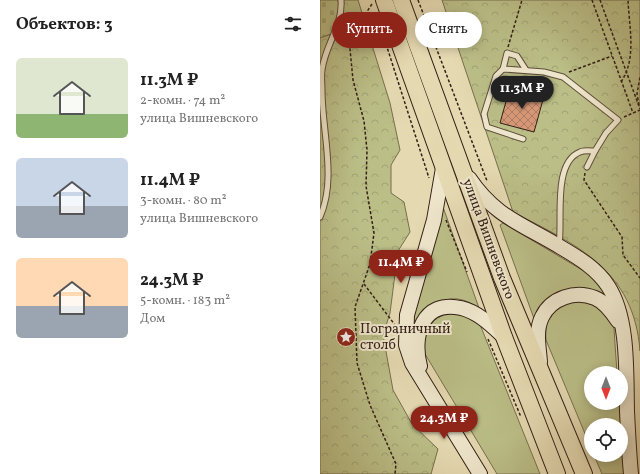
<!DOCTYPE html>
<html lang="ru">
<meta charset="utf-8">
<style>
:root{--surface:#fff;--page:#f2f2f2;--text:#222;--muted:#767676;--accent:#8f2418}
body{margin:0;font-family:Vollkorn,serif;background:var(--page);color:var(--text);height:100vh;display:flex;flex-direction:column;font-size:15px;white-space:nowrap}
*{box-sizing:border-box;margin:0}
p{font-size:13px;color:var(--muted)}
.icon{flex:none;width:22px;height:22px;fill:none;stroke:currentColor;stroke-width:2;stroke-linecap:round;stroke-linejoin:round}
.map{position:relative;flex:1;overflow:hidden}
.sheet{display:flex;flex-direction:column;background:var(--surface);width:320px}
.sheet>*{flex:none}
.top-card{position:absolute;left:12px;top:12px;width:248px;height:36px;display:flex;gap:8px}
.needle{width:26px;rotate:180deg}
.fabs{position:absolute;left:264px;top:366px;display:grid;gap:8px}
.fabs a{display:grid;place-items:center;width:44px;height:44px;border-radius:50%;background:var(--surface);box-shadow:0 2px 10px #0003;font-size:20px}
.price{position:absolute;translate:-50% -34px;padding:0 9px;border-radius:14px;background:var(--accent);color:#fff;font-size:13px;line-height:26px;filter:drop-shadow(0 1px 2px #0008)}
.price::after{content:'';position:absolute;left:50%;top:24px;width:12px;height:9px;margin-left:-6px;background:inherit;clip-path:polygon(0 0,100% 0,50% 100%)}
.price.current{background:#222;color:#fff}
ul{padding:0;list-style:none}
li{display:flex;align-items:center;gap:12px;height:100px;padding:0 16px}
li span{display:grid;place-items:center;flex:none;width:112px;height:80px;border-radius:6px;color:#555}
li>.icon{margin-inline-start:auto}
span .icon{width:48px;height:48px;fill:#fffc;stroke-width:1}
li b{font-size:17px}
h2{display:flex;justify-content:space-between;align-items:center;height:48px;padding:0 16px;font-size:17px}
.tag{padding:0 14px;border-radius:18px;background:var(--surface);box-shadow:0 2px 10px #0003;font-size:14px;line-height:36px}
.tag.current{background:var(--accent);color:#fff}
main{display:flex;flex:1;min-height:0}
.map>svg:first-child{display:block}
.grass{fill:#bbbe87;stroke:#776e4e}
.cemetery{fill:url(#cemetery-stones);stroke:#776e4e}
.park{fill:url(#park-crowns);stroke:#776e4e}
.building{fill:url(#building-cross-hatch);stroke:#331f15}
.lines{fill:none;stroke-linecap:round;stroke-linejoin:round}
.lane-casing{stroke:#604e3c;stroke-width:7}
.secondary-casing{stroke:#331f15;stroke-width:16}
.primary-casing{stroke:#331f15;stroke-width:18}
.path{stroke:#331f15;stroke-width:1.5;stroke-dasharray:3 2;stroke-linecap:butt}
.lane{stroke:#eee6cc;stroke-width:5}
.secondary{stroke:#eee6cc;stroke-width:14}
.primary{stroke:#e5d9b1;stroke-width:16}
.labels{text-anchor:middle;dominant-baseline:central;stroke-width:4;stroke-linejoin:round;paint-order:stroke}
.street-label{font-size:14px;fill:#331f15;stroke:#eee6cc}
.poi-label{font-size:14px;fill:#331f15;stroke:#eee6cc;text-anchor:start}
</style>
<main>
<section class="sheet">
<h2>Объектов: 3<svg class="icon" aria-label="filters" viewBox="0 0 24 24"><path d="M4 7h16M4 17h16"/><circle cx="9" cy="7" r="2"/><circle cx="15" cy="17" r="2"/></svg></h2>
<ul>
<li><span style="background:linear-gradient(#dfe7d0 70%,#8fb573 0)"><svg class="icon" aria-label="home" viewBox="0 0 24 24"><path d="M3 11l9-7 9 7M6 9v11h12V9"/></svg></span><div><b>11.3M ₽</b><p>2-комн. · 74 m²</p><p>улица Вишневского</p></div></li>
<li><span style="background:linear-gradient(#c9d6e8 60%,#9aa5b1 0)"><svg class="icon" aria-label="home" viewBox="0 0 24 24"><path d="M3 11l9-7 9 7M6 9v11h12V9"/></svg></span><div><b>11.4M ₽</b><p>3-комн. · 80 m²</p><p>улица Вишневского</p></div></li>
<li><span style="background:linear-gradient(#ffd9b3 60%,#9aa5b1 0)"><svg class="icon" aria-label="home" viewBox="0 0 24 24"><path d="M3 11l9-7 9 7M6 9v11h12V9"/></svg></span><div><b>24.3M ₽</b><p>5-комн. · 183 m²</p><p>Дом</p></div></li>
</ul>
</section>
<div class="map">
<svg width="320" height="474" viewBox="0 0 320 474">
<defs>
<pattern id="cemetery-stones" width="16" height="16" patternUnits="userSpaceOnUse"><rect width="16" height="16" fill="#bbbe87"/><path d="M2 7V4a2 2 0 0 1 4 0v3zM10 15v-3a2 2 0 0 1 4 0v3z" fill="#a1a374"/></pattern>
<pattern id="park-crowns" width="20" height="18" patternUnits="userSpaceOnUse"><rect width="20" height="18" fill="#bbbe87"/><path d="M2 6a3 3 0 1 1 6 0M12 15a3 3 0 1 1 6 0" fill="none" stroke="#a1a374"/></pattern>
<pattern id="building-cross-hatch" width="8" height="8" patternUnits="userSpaceOnUse"><rect width="8" height="8" fill="#d59776"/><path d="M0 0l8 8M0 8l8-8" fill="none" stroke="#ad7b60"/></pattern>
</defs>
<rect width="100%" height="100%" fill="#e5d9b1"/>
<filter id="stains"><feTurbulence type="fractalNoise" baseFrequency=".005" numOctaves="4"/><feColorMatrix values="0 0 0 0 .2 0 0 0 0 .09 0 0 0 0 .02 0 0 0 .5 -.17"/></filter>
<radialGradient id="worn" r=".72"><stop offset=".6" stop-color="#630" stop-opacity="0"/><stop offset="1" stop-color="#630" stop-opacity=".3"/></radialGradient>
<g class="grass">
<path d="M123,207L159,308C122,284 113,312 88,334Z"/>
<path d="M183,223L274,277L291,298L259,290L216,324L180,225Z"/>
<path d="M254,300L274,303L292,322L294,329L297,373H271V403H299L301,425H271V448L226,340C224,316 235,310 254,300Z"/>
<path d="M136,312L158,322L161,327L220,474H177L105,354C99,330 113,315 136,312Z"/>
<path d="M301,431L304,474H282L274,455H301Z"/>
</g>
<path class="cemetery" d="M0,0H18L23,30L0,38Z"/>
<g class="park">
<path d="M18,0H38L70,103L80,150L71,165V193L84,202L90,232L78,251L70,313L63,335L73,390L92,424L118,449L111,474H0V38L23,30Z"/>
<path d="M122,0H320V351C314,270 257,245 193,212Z"/>
</g>
<path class="building" d="M190,87L224,96L214,132L180,123Z"/>
<g class="lines">
<defs>
<g id="lane">
<path d="M183,69L187,53L197,56L206,70"/>
<path d="M203,139L167,127L164,114L176,76L183,69L224,72L243,77L298,120L286,133L275,151C271,151 264,150 260,152C232,163 243,221 239,245"/>
<path d="M267,167L275,151"/>
<path d="M0,217C17,179 2,131 2,91C2,84 1,76 2,70C5,45 23,26 21,0"/>
</g>
<g id="secondary">
<path d="M123,168L114,220L87,315L86,345L92,363L160,474"/>
<path d="M149,178C176,218 203,224 242,248C259,258 277,269 288,286C309,318 306,374 307,411C308,432 309,453 311,474"/>
<path d="M220,362C219,347 215,331 222,317C231,298 255,290 275,298C285,302 292,312 298,321"/>
<path d="M100,366C92,337 102,299 141,308C158,312 171,325 184,337"/>
</g>
<g id="primary">
<path d="M64,0L184,337L237,474"/>
<path d="M81,0L182,278L264,474"/>
</g>
</defs>
<use href="#lane" class="lane-casing"/>
<use href="#secondary" class="secondary-casing"/>
<use href="#primary" class="primary-casing"/>
<g class="path">
<path d="M98,0L167,181"/>
<path d="M272,0L313,113"/>
<path d="M280,0L320,109"/>
<path d="M52,4L35,30L30,49L33,80L44,121L47,150L46,186L54,233L50,264L35,307L37,363L50,405L76,464L75,474"/>
<path d="M27,16L35,30"/>
<path d="M66,44L109,178"/>
<path d="M188,47L202,0"/>
<path d="M249,72L292,56"/>
<path d="M301,82C317,59 309,26 308,0"/>
<path d="M319,105L317,94L320,77"/>
<path d="M304,117L320,110"/>
<path d="M265,173L264,180L302,237L303,255L320,278"/>
<path d="M126,220L147,272"/>
<path d="M44,284L75,325"/>
<path d="M168,339L201,417"/>
</g>
<use href="#lane" class="lane"/>
<use href="#secondary" class="secondary"/>
<use href="#primary" class="primary"/>
</g>
<defs>
<symbol id="sight-disc" viewBox="-11 -11 22 22"><circle r="9.5" fill="#8f2418" stroke="#eee6cc"/><path d="M0-6L1.8-2.2L6-1.7L2.9 1.2L3.7 5.4L0 3.3L-3.7 5.4L-2.9 1.2L-6-1.7L-1.8-2.2Z" fill="#fff"/></symbol>
</defs>
<g fill-rule="evenodd">
<use href="#sight-disc" x="15" y="326" width="22" height="22"/>
</g>
<g class="labels">
<g class="street-label">
<text transform="translate(168 239) rotate(70)">улица Вишневского</text>
</g>
<g class="poi-label">
<text x="40" y="329">Пограничный<tspan x="40" dy="16">столб</tspan></text>
</g>
</g>
<rect width="100%" height="100%" filter="url(#stains)"/>
<rect width="100%" height="100%" fill="url(#worn)"/>
</svg>
<div class="fabs">
<a><svg class="needle" viewBox="-14 -14 28 28"><path d="M0-13l5 13h-10z" fill="#e53935"/><path d="M0 13l5-13h-10z" fill="#767676"/></svg></a>
<a><svg class="icon" aria-label="locate" viewBox="0 0 24 24"><circle cx="12" cy="12" r="6"/><path d="M12 2v4M12 18v4M2 12h4M18 12h4"/></svg></a>
</div>
<b class="price current" style="left:202px;top:110px">11.3M ₽</b>
<b class="price" style="left:81px;top:284px">11.4M ₽</b>
<b class="price" style="left:124px;top:440px">24.3M ₽</b>
<div class="top-card">
<a class="tag current">Купить</a>
<a class="tag">Снять</a>
</div>
</div>
</main>
